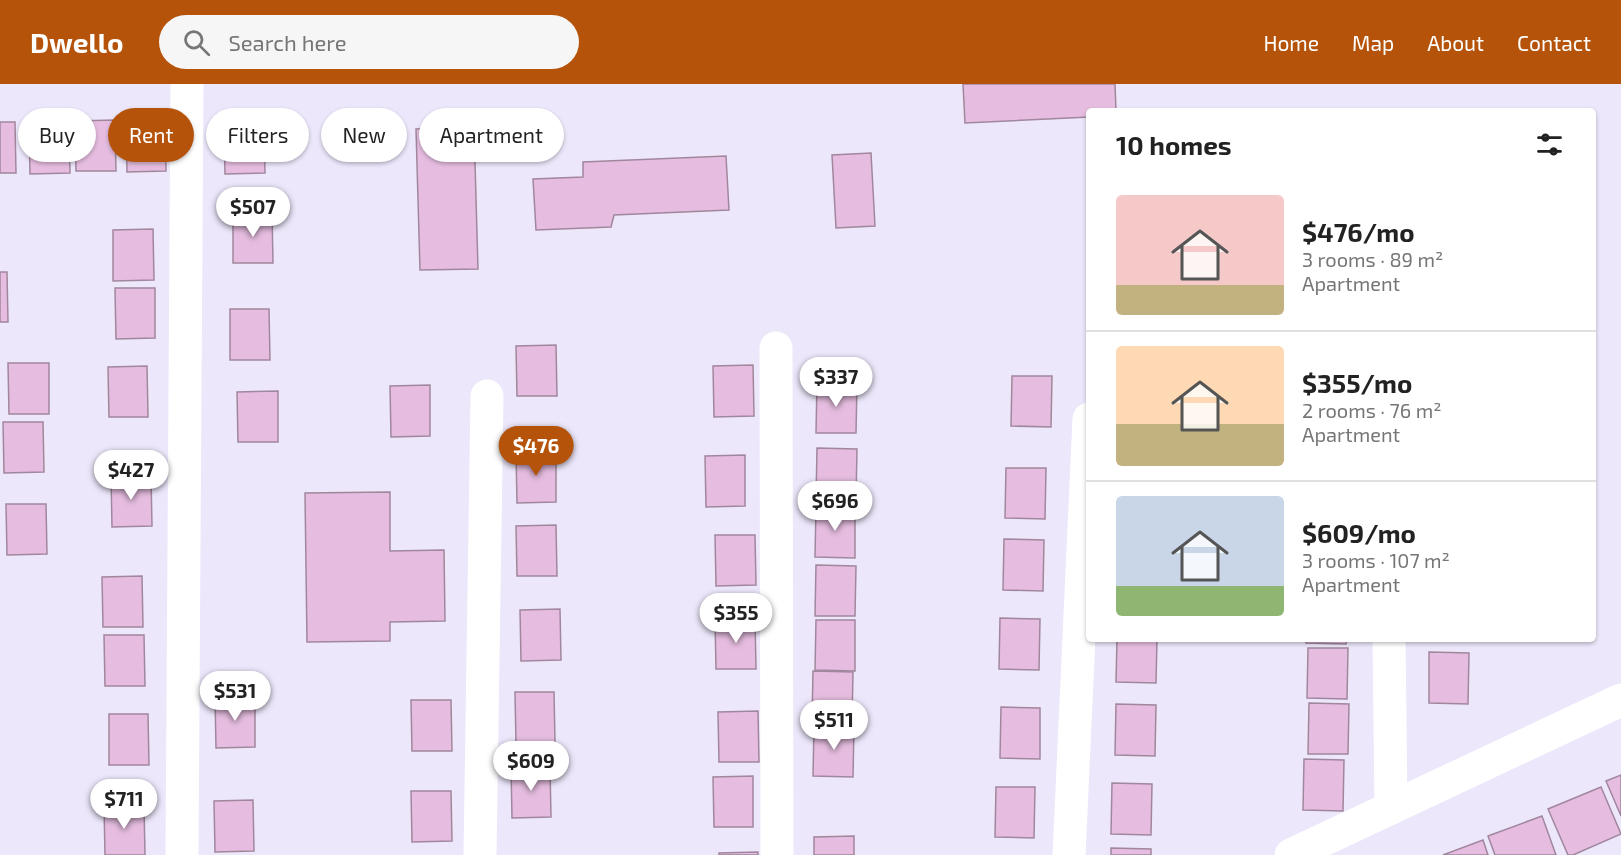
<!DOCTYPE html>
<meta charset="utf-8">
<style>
:root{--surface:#fff;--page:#f6f6f6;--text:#222;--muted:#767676;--line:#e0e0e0;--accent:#b45309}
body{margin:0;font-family:"Exo 2",sans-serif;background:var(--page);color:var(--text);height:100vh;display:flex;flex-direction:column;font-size:22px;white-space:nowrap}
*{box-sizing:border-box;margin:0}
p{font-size:20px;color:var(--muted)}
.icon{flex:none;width:33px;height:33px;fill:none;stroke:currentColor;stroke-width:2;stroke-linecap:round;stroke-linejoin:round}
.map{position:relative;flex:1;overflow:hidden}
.drawer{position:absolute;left:1086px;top:24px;width:510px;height:534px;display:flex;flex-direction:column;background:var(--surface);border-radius:6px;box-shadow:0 2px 4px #0004}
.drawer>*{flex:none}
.banner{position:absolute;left:18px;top:24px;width:570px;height:54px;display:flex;gap:12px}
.price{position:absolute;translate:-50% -51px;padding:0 14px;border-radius:21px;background:#fff;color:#222;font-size:20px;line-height:39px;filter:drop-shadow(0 2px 3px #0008)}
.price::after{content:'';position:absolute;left:50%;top:36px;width:18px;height:14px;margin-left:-9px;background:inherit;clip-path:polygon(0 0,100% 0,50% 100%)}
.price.on{background:var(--accent);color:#fff}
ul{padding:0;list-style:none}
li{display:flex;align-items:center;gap:18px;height:150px;padding:0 30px}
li+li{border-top:2px solid var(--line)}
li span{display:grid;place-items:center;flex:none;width:168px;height:120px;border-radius:6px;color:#555}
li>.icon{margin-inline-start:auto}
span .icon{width:72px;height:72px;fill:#fffc;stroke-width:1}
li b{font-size:26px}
h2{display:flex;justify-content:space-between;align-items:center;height:72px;padding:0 30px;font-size:26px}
.chip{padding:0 21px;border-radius:27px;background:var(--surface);box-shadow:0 2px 4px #0004;font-size:21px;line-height:54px}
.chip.on{background:var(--accent);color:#fff}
header{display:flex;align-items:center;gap:36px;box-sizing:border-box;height:84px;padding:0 30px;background:var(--accent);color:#fff}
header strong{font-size:28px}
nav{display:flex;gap:33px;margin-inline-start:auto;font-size:21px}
.search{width:420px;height:54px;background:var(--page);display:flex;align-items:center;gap:15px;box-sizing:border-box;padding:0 21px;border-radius:33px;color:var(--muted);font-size:22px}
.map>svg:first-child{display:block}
.building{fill:#e6bde0;stroke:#a1879d;stroke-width:1.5}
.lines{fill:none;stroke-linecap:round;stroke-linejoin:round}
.minor{stroke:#fff;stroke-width:33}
</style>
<header>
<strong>Dwello</strong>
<div class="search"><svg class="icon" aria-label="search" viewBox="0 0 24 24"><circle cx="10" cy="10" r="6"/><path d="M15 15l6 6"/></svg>Search here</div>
<nav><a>Home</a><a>Map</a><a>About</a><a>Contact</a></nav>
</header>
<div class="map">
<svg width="1621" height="771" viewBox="0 0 1621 771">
<rect width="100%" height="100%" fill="#ede7fb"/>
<g class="building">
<path d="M963,0H1115L1116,27H1089V33L965,39Z"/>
<path d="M115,36L116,87H76L75,37Z"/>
<path d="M165,36L166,87L127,88L126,37Z"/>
<path d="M0,38H15L16,89H0Z"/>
<path d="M69,38L70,89L30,90L29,39Z"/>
<path d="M224,39H264L265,89L225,90Z"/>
<path d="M474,43L478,185L420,186L416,45Z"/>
<path d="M871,69L875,142L836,144L832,71Z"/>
<path d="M726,72L729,126L614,131L611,143L536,146L533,95L583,93V78Z"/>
<path d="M272,128L273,179H233V129Z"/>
<path d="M153,145L154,196L113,197V146Z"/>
<path d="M0,188H7L8,238H0Z"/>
<path d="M115,204H155V254L116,255Z"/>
<path d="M230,225H269L270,276H230Z"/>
<path d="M556,261L557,312H517L516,262Z"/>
<path d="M8,279H49V330H9Z"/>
<path d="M753,281L754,332L714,333L713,282Z"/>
<path d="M147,282L148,333H109L108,283Z"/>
<path d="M1012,292H1052L1051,343L1011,342Z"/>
<path d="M817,298L857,299L856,349H816Z"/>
<path d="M430,301V352L391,353L390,302Z"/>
<path d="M278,307V358H238L237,308Z"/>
<path d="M3,338H43L44,388L4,389Z"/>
<path d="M817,364L857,365L856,415H816Z"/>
<path d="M556,367V418L517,419L516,368Z"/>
<path d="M745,371V422L706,423L705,372Z"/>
<path d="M1006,384H1046L1045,435L1005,434Z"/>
<path d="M111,392H151L152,442L112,443Z"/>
<path d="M390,408V467L444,466L445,537L390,538V557L307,558L305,409Z"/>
<path d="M6,420H46L47,470L7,471Z"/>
<path d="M816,423H855V474L815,473Z"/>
<path d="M556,441L557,492H517L516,442Z"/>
<path d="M715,451H755L756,501L716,502Z"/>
<path d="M1004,455L1044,456L1043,507L1003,506Z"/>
<path d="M816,481L856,482L855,532H815Z"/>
<path d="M142,492L143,543H103L102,493Z"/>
<path d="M560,525L561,576L521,577L520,526Z"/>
<path d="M755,534L756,585H716L715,535Z"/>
<path d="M1000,534L1040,535L1039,586L999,585Z"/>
<path d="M816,536H855V587L815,586Z"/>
<path d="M104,551H144L145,602H105Z"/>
<path d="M1117,555H1157L1156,599L1116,598Z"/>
<path d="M1306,555H1347L1346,560L1306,559Z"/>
<path d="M1308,564H1348L1347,615L1307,614Z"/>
<path d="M1429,568L1469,569L1468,620L1429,619Z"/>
<path d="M813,587L853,588L852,639L812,638Z"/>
<path d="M515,608H554L555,659H516Z"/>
<path d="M215,613H255V663L216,664Z"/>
<path d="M411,616H451L452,667H412Z"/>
<path d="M1309,619L1349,620L1348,670H1308Z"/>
<path d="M1116,620L1156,621L1155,672L1115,671Z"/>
<path d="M1001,623L1040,624V675L1000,674Z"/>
<path d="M758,627L759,678H719L718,628Z"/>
<path d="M109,630H148L149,681H109Z"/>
<path d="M814,642H854L853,693L813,692Z"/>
<path d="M1304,675L1344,676L1343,727L1303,726Z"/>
<path d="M511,683H550L551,733L512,734Z"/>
<path d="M1621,691V732L1606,697Z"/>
<path d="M753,692V743H714L713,693Z"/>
<path d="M1112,699L1152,700L1151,751L1111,750Z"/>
<path d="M996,703H1035L1034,754L995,753Z"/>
<path d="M1601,703L1621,750L1573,771H1568L1548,725Z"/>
<path d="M411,707H451L452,757L412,758Z"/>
<path d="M253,716L254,767L215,768L214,717Z"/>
<path d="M104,722H144L145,771H105Z"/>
<path d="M1542,732L1556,771H1495L1488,752Z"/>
<path d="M854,752V771H814V753Z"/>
<path d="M1483,756L1488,771H1443Z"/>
<path d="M1111,764L1151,765V771H1111Z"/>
<path d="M758,768V771H719V769Z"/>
</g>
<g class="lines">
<g class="minor">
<path d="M776,264L777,771"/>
<path d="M1389,555L1391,724"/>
<path d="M182,771L187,0"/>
<path d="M480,771L487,312"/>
<path d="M1069,771L1089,335"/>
<path d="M1291,771L1621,616"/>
</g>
</g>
</svg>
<b class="price" style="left:253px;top:154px">$507</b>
<b class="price" style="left:836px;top:324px">$337</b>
<b class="price on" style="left:536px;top:393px">$476</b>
<b class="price" style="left:131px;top:417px">$427</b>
<b class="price" style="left:835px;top:448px">$696</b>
<b class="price" style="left:736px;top:560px">$355</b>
<b class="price" style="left:235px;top:638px">$531</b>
<b class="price" style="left:834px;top:667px">$511</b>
<b class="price" style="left:531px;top:708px">$609</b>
<b class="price" style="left:124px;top:746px">$711</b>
<div class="banner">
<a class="chip">Buy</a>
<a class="chip on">Rent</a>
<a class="chip">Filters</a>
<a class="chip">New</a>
<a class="chip">Apartment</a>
</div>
<section class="drawer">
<h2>10 homes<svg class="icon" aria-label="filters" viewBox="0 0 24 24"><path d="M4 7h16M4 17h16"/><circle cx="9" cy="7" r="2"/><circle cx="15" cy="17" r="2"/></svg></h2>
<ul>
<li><span style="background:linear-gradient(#f6c9c9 75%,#c2b280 0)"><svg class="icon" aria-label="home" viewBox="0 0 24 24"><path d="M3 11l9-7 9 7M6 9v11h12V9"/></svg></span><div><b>$476/mo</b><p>3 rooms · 89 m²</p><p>Apartment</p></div></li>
<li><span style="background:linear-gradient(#ffd9b3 65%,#c2b280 0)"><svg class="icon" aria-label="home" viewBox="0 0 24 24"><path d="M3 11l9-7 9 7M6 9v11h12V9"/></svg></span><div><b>$355/mo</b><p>2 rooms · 76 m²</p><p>Apartment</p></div></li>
<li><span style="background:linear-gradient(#c9d6e8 75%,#8fb573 0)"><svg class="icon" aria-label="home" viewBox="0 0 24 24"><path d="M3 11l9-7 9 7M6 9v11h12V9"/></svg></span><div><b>$609/mo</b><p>3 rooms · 107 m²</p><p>Apartment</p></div></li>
</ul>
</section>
</div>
